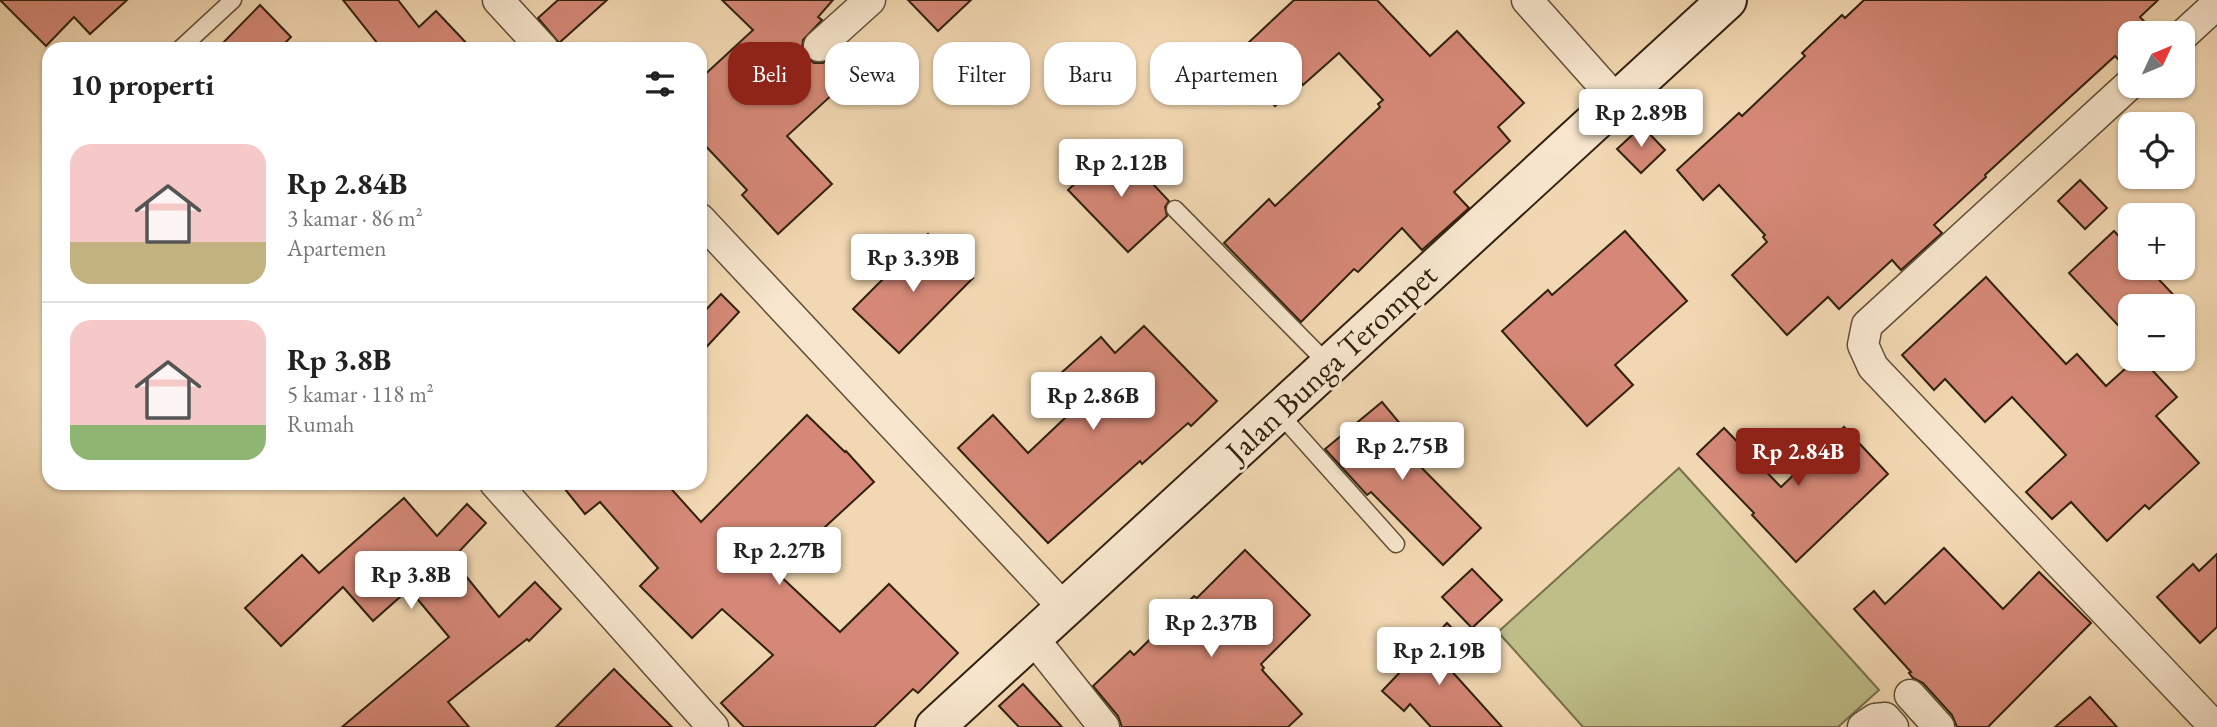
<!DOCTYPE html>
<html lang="id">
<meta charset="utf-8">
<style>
:root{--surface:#fff;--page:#f6f6f6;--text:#222;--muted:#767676;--line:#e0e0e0;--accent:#8f2418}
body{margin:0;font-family:"EB Garamond",serif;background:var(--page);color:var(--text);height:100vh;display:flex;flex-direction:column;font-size:26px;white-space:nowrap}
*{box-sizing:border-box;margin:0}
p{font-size:23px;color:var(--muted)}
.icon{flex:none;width:38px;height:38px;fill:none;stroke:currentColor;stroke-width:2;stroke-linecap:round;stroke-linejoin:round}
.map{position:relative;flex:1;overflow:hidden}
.panel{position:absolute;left:42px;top:42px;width:665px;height:448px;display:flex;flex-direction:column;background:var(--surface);border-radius:21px;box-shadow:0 2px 5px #0004}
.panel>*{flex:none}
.hud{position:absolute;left:728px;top:42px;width:665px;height:63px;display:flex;gap:14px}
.needle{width:46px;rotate:46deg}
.tools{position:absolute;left:2118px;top:21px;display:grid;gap:14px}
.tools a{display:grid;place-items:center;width:77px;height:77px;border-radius:14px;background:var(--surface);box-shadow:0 2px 5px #0004;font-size:35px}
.price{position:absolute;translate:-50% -60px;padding:0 16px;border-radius:7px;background:#fff;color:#222;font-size:23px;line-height:46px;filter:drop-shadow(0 2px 4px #0008)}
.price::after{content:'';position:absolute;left:50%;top:42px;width:21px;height:16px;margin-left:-10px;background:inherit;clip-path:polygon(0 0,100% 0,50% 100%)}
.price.on{background:var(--accent);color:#fff}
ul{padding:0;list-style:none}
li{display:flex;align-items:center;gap:21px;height:175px;padding:0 28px}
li+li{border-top:2px solid var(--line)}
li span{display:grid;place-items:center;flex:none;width:196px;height:140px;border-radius:21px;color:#555}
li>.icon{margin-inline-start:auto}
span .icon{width:84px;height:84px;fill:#fffc;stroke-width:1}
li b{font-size:30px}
h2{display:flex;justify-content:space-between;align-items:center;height:84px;padding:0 28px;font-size:30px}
.tag{padding:0 24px;border-radius:21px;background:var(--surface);box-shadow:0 2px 5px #0004;font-size:24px;line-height:63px}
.tag.on{background:var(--accent);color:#fff}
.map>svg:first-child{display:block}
.green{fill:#bebe89;stroke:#77704c;stroke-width:2}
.building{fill:#d58877;stroke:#30210e;stroke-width:2}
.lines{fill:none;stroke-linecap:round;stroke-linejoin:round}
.lane-casing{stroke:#604f37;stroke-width:19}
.street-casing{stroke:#604f37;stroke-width:33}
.secondary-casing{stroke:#30210e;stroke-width:42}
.lane{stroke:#f7e6cd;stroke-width:16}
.street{stroke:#f7e6cd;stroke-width:30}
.secondary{stroke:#f7e6cd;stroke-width:38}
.labels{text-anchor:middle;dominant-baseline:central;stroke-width:6;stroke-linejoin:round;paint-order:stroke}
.street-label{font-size:32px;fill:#30210e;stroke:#f7e6cd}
</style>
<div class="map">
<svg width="2217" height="727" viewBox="0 0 2217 727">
<rect width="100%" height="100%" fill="#f2d8b2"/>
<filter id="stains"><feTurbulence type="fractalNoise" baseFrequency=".00286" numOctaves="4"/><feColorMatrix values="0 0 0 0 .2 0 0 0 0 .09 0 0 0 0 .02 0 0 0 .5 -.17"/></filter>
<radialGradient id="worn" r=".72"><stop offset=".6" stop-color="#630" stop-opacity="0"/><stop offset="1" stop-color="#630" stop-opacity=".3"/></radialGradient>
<path class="green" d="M1679,468L1879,690L1838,727H1583L1498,632Z"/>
<g class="building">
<path d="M0,0H127L90,34L74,17L46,46Z"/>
<path d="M343,0H398L419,27L436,11L472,49H382Z"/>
<path d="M558,0H607L559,43L538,18Z"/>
<path d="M722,0H833L818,17L822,20L803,40L802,49L806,57L814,63H823L845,46L874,73L847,103L835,92L787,136L832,184L778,234L742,195L747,190L700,140V79L753,30Z"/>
<path d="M908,0H971L938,31Z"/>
<path d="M1294,0H1377L1430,56L1457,31L1524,103L1498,127L1510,141L1454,192L1469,208L1422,250L1402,228L1358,272L1354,269L1301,322L1224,243L1269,199L1275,206L1380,107L1378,104L1383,100L1339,53L1303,85L1301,82L1275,106L1231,59Z"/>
<path d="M1864,0H2158L2140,17L2155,33H2130V67H2126L2115,56L1985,175L1986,177L1934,225L1942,233L1901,270L1892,260L1839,309L1828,297L1787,335L1732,275L1767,242L1763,237L1765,235L1719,185L1703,200L1677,170L1739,113L1742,116L1805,56L1802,53L1842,15L1845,18Z"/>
<path d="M260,5L291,37L279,49H217Z"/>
<path d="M1642,126L1665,150L1641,173L1617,149Z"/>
<path d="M1116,145L1169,201L1165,207L1167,216L1128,252L1068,190Z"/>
<path d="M2080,180L2107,208L2085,229L2058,201Z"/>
<path d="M1625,231L1687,301L1615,365L1633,385L1587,426L1502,331L1548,290L1552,295Z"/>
<path d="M2114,231L2130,248V268H2148L2184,306H2130V338L2069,273Z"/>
<path d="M928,234L973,278L899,353L853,309Z"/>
<path d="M1986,277L2066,364L2077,354L2106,386L2136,359H2142L2177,397L2156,416L2199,463L2149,509L2145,505L2107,541L2071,502L2052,519L2026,492L2066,455L2012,397L1985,422L1945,379L1934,390L1902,355Z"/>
<path d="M721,294L739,312L700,354V316Z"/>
<path d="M1144,326L1217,401L1191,426L1188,423L1142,464L1140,461L1048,543L958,448L993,415L1028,453L1084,400L1060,374L1101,337L1115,353Z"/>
<path d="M1382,402L1422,450L1412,458L1481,528L1443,565L1371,492L1367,495L1325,449Z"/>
<path d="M807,415L845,452L846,451L874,482L776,572L840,632L889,584L958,653L918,693L913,689L874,727H744L721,703L773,655L722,609L692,638L640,586L658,568L600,502L585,514L560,483H666L701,522Z"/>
<path d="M1844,427L1888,474L1796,562L1752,515L1754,513L1697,454L1724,428L1781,487Z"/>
<path d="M404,498L437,536L467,504L486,523L452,559L499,617L535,582L561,609L529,641L527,639L448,702L469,727H342L449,637L409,589L373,621L343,587L281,646L245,608L302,555L319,573Z"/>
<path d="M1944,548L2003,609L2039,572L2091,623L1988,727H1957L1952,715L1923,683L1913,678L1909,673L1911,672L1854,609L1874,591L1885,604Z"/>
<path d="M1245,550L1310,615L1261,664L1264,668L1262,670L1302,714L1288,727H1122L1118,716L1093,686L1130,651L1134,655L1194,596L1197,598Z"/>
<path d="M2217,554V627L2200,643L2157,597L2193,564L2199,571Z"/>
<path d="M1472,569L1502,600L1472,628L1442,597Z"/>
<path d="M1447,623L1468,644L1447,666L1502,727H1431L1410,704L1404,711L1382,691Z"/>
<path d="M614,669L672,727H556Z"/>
<path d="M1023,684L1062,727H1019L999,706Z"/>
<path d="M2090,697L2117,727H2055Z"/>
</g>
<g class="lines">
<defs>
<g id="lane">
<path d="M180,49L233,0"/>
<path d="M1175,209L1329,365"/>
<path d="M1278,412L1396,544"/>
</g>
<g id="street">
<path d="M498,0L543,49"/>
<path d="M1527,0L1617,101"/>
<path d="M2182,36L2217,4"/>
<path d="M819,46L870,0"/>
<path d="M2130,84L1867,325L1863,345L1873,367L2215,727"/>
<path d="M700,219L1064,608"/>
<path d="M495,483L713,727"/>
<path d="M1033,638L1104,727"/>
<path d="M1910,695L1939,727"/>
<path d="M1863,727L1875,719L1885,718L1893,727"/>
</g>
<path id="secondary" d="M935,727L1727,0"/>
</defs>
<use href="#lane" class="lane-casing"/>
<use href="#street" class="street-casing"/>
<use href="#secondary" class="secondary-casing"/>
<use href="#lane" class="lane"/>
<use href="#street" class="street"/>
<use href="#secondary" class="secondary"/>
</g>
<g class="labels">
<g class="street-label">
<text transform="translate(1331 363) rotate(-43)">Jalan Bunga Terompet</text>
</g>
</g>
<rect width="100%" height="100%" filter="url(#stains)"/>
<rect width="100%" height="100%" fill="url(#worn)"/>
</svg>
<div class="tools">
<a><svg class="needle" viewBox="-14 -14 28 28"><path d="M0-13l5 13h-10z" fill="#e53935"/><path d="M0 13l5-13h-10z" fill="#767676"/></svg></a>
<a><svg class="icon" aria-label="locate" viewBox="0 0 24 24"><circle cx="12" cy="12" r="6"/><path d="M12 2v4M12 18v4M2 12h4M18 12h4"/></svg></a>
<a>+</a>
<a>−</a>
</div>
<b class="price" style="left:1641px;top:149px">Rp 2.89B</b>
<b class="price" style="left:1121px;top:199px">Rp 2.12B</b>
<b class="price" style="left:913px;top:294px">Rp 3.39B</b>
<b class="price" style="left:1093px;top:432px">Rp 2.86B</b>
<b class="price" style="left:1402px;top:482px">Rp 2.75B</b>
<b class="price on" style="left:1798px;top:488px">Rp 2.84B</b>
<b class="price" style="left:779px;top:587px">Rp 2.27B</b>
<b class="price" style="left:411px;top:611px">Rp 3.8B</b>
<b class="price" style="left:1211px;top:659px">Rp 2.37B</b>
<b class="price" style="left:1439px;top:687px">Rp 2.19B</b>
<div class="hud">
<a class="tag on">Beli</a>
<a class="tag">Sewa</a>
<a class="tag">Filter</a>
<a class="tag">Baru</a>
<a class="tag">Apartemen</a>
</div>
<section class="panel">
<h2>10 properti<svg class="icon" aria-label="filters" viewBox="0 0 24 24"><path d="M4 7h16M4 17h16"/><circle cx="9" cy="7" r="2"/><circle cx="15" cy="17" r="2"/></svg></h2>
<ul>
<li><span style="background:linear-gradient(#f6c9c9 70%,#c2b280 0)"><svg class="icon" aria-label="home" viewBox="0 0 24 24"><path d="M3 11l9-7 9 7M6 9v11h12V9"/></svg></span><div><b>Rp 2.84B</b><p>3 kamar · 86 m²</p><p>Apartemen</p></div></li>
<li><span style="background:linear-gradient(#f6c9c9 75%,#8fb573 0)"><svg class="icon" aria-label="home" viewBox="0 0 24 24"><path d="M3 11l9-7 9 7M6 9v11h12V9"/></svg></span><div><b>Rp 3.8B</b><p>5 kamar · 118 m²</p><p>Rumah</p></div></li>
</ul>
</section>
</div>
